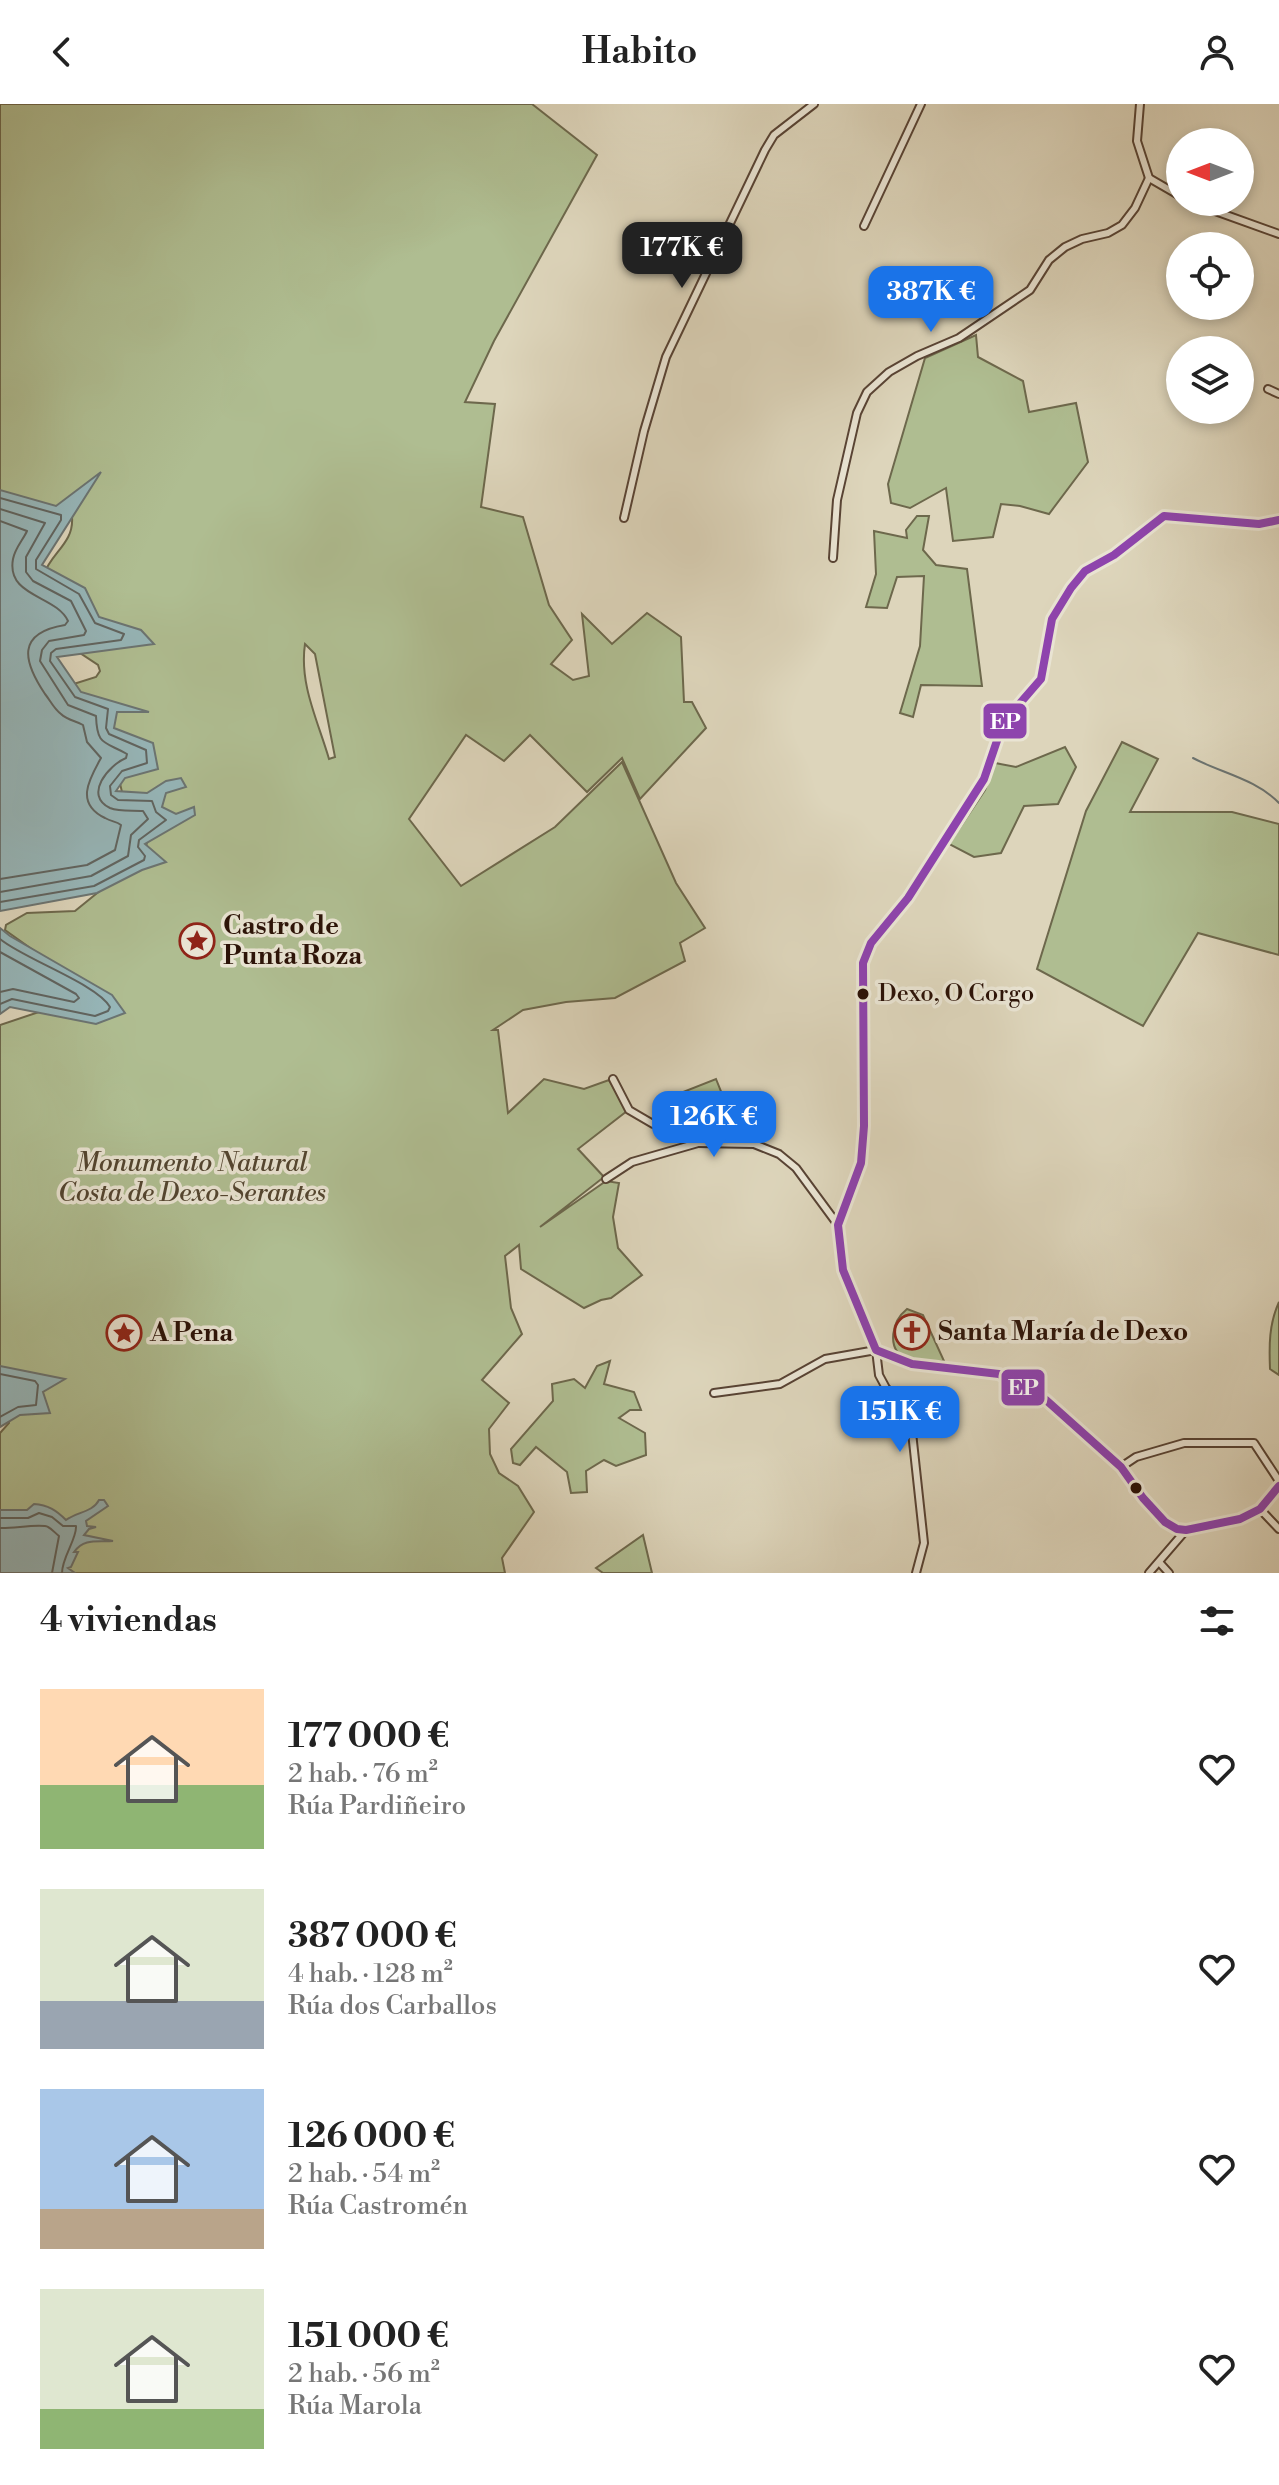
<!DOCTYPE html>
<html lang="es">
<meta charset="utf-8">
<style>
:root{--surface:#fff;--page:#f2f2f2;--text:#222;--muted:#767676;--accent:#1a73e8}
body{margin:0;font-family:"Libre Bodoni",serif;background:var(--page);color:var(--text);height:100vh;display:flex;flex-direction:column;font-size:30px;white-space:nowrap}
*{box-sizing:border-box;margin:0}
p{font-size:26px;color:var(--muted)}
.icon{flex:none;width:44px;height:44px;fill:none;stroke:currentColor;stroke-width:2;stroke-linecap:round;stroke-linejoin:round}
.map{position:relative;height:1469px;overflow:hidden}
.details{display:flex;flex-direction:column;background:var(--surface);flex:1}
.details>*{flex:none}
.needle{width:52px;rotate:270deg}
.controls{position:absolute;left:1166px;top:24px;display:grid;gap:16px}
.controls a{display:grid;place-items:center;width:88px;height:88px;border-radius:50%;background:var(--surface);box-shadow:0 4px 12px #0003;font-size:40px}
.price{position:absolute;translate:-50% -68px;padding:0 18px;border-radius:16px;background:var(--accent);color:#fff;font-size:26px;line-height:52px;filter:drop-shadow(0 2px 4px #0008)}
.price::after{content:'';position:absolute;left:50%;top:48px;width:24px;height:18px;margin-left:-12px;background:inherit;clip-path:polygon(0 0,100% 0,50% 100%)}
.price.on{background:#222;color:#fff}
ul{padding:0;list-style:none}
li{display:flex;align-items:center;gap:24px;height:200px;padding:0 40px}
li span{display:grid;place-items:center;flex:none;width:224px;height:160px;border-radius:0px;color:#555}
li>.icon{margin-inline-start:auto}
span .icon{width:96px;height:96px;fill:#fffc;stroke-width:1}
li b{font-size:34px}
h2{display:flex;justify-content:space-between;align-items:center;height:96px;padding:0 40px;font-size:34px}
header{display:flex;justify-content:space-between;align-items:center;height:104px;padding:0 40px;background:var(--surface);font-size:36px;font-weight:600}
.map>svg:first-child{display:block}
.green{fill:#afbd91;stroke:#6d684c;stroke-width:2;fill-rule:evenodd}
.water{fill:#96b6b9;stroke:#6b7472;stroke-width:2}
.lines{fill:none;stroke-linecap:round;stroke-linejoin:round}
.shore{stroke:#606460;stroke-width:2}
.stream{stroke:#6b7472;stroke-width:2}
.street-casing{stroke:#584334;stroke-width:10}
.street{stroke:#e9e4d3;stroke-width:6}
.bus-1-casing{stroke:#e9e4d3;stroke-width:14}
.bus-1{stroke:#8e44ad;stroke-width:8}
.bus-dot{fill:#2b1207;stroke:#e9e4d3;stroke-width:3}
.labels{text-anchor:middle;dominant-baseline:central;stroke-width:7;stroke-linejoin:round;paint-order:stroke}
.bus-label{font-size:24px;fill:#2b1207;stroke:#e9e4d3;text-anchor:start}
.poi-label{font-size:26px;font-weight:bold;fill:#2b1207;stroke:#e9e4d3;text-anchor:start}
.park-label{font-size:26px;font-style:italic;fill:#534530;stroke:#e9e4d3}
.line-badge{stroke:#e9e4d3;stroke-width:3}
.badge-label{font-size:22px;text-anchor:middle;font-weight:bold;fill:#fff}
</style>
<header><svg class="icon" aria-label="back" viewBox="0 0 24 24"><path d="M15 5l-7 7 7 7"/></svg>Habito<svg class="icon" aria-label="person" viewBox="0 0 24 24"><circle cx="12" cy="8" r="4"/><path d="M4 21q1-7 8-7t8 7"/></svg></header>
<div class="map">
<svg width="1279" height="1469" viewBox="0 0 1279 1469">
<rect width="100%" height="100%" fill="#ddd5bb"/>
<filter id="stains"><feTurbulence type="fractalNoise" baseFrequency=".0025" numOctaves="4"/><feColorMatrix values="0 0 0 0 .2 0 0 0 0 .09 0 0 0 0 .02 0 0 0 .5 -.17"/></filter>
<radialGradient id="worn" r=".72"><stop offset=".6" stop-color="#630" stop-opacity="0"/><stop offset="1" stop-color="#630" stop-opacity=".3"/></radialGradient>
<g class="green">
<path d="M0,0H532L597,51L494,237L465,298L495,300L481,403L523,413L549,501L572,536L551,560L573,576L589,572L582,510L612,540L647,509L681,533L684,598H692L706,624L640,695L622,654L587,688L530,631L504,657L466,631L409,715L461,782L555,723L622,658L676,779L705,824L680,839L685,857L615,894L566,898L523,906L493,926H498L508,1009L544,975L584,985L609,976L627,1007L578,1045L604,1073L540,1123L606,1077L619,1079L613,1113L618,1144L642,1171L611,1194L601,1196L584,1204L521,1165L519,1141L505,1152L511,1204L522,1230L482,1276L509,1299L489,1325L490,1350L499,1369L518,1382L534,1408L502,1454L505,1469H50L0,1408V1329L9,1319L0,1267V921L45,906L47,856L5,826L6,821L27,809L75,807L144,751L148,734L122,688L107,625L61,584L96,573L100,567L98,561L71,543L44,470C52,448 74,439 72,413L0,444ZM305,540L315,550L335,653L329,655C318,617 299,580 305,540Z"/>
<path d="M976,231L978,253L1023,277L1029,308L1076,299L1088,358L1049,410L1020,402L1001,400L993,433L953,437L946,384L910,404L891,399L888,380L925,254Z"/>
<path d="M917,412H929L923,446L936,461L967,465L982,582L921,581L913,613L900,609L920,542L924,472L897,473L887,504L866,503L876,470L874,427L907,434L906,426Z"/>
<path d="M1122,638L1158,655L1130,708H1232L1279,720V851L1198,829L1143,922L1037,865L1086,707Z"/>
<path d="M1065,643L1076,663L1058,700L1024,702L1001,749L974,753L949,740L985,686L995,659L1016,663Z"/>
<path d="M716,975L722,990L689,1003L683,988Z"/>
<path d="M1279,1198V1271L1270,1265C1269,1241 1269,1220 1279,1198Z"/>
<path d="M907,1205L923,1211L944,1257C934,1257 914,1260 905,1255C886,1243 892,1217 907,1205Z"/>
<path d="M610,1257L604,1280L634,1288L641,1306H630L619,1314L645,1329L646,1351L616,1362L604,1356L586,1367L587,1388L571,1389L567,1368L536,1343L520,1361L513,1359L511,1345L553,1297L552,1280L574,1275L585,1284L597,1262Z"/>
<path d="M643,1431L652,1469H603L596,1464Z"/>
</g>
<g class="water">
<path d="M101,368L42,461L85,484L99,513L141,526L154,540L57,553L81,588L149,608H117L114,624L153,639L158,665L125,674L116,687L147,689L166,677L181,674L186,683L166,689L162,703L176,710L194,703L195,711L145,740L166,758L142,766L97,789L0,807V386L56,402Z"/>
<path d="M0,824L10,832L112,891L125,909L96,920L10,903L0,910Z"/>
<path d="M0,1262L65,1275L43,1288L50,1309L20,1311L0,1323Z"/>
<path d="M99,1396H104L108,1402L86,1417L87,1422L96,1423L89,1425L84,1431L113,1437C97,1438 84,1434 74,1448H78L71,1463L68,1464L75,1469H0V1406H27L34,1400C48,1401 56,1406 66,1416C77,1408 93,1408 99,1396Z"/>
</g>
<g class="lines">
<g class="shore">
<path d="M0,394L61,411V416L36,456V465L79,490L95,519L124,530L121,536L56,545L51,549L50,557L75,593L108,605L106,624L109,630L146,646L147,659L122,667L110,682L111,691L118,696L152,697L156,708L166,716L139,736L138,743L145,752L144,756L94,782L0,798"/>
<path d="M0,405L45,419L26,453V468L33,477L71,497L86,527L84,531L49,537L42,546L40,557L68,601L96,612C97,642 104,637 127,650L126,654C109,661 83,691 110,704C120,708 133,706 143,707L148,715L131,731L128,752L91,772L0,788"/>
<path d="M0,417L27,427C23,436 15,444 13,455C6,493 56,491 68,517L65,521C16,529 23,557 45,590C50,596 54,605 61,610C67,616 76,617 83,621L87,638L101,654C90,674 74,699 105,714C112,718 116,717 121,721L115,746L87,761L0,775"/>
<path d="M0,835C24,855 97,880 110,903L108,907L95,912L12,895L0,900"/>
<path d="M0,848L76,890L79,894L74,898L13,885L0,888"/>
<path d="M0,1270L35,1277L38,1281L36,1301L18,1303L0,1313"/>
<path d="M0,1414H28L39,1409L52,1413L63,1422H76C77,1435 62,1453 62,1469"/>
<path d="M0,1424C11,1425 42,1419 48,1423C52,1425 55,1429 59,1432L52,1469"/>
</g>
<path class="stream" d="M1193,654C1221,669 1256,675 1279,699"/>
<defs>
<g id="street">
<path d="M1140,0L1137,37L1149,74L1180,92"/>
<path d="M1190,98L1279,130"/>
<path d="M864,122L921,0"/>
<path d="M1268,285L1279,290"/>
<path d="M624,414L644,327L666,253L765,46L774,31L814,0"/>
<path d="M1279,416L1259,420L1164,412L1114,451L1085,467L1071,484L1052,515L1041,575L1003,619L984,675L908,794L871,839L863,859L864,1022L861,1059L838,1121L843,1166L876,1246L912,1260L999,1270L1046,1296L1121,1363L1143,1394L1165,1418L1177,1425L1186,1426L1240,1415L1260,1405L1279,1382"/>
<path d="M833,454L837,396L857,309L867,288L889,268L917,252L959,234L1030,186L1049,156L1065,143L1082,135L1108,129L1122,121L1135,104L1149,74"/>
<path d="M613,975L629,1006L653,1020L698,1039L754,1040L779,1050L796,1064L838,1121"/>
<path d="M606,1075L632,1058L698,1039"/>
<path d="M714,1289L780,1280L825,1255L876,1246L879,1271L886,1284L899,1297L911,1319L924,1439L916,1469"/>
<path d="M1121,1363L1136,1353L1184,1339H1254L1279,1377"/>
<path d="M1260,1405L1279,1425"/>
<path d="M1159,1458L1169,1469"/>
<path d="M1149,1469L1186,1426"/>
</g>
</defs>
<use href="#street" class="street-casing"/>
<use href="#street" class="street"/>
<defs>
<path id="bus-1" d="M1279,416L1259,420L1164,412L1114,451L1085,467L1071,484L1052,515L1041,575L1003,619L984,675L908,794L871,839L863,859L864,1022L861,1059L838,1121L843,1166L876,1246L912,1260L999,1270L1046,1296L1121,1363L1143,1394L1165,1418L1177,1425L1186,1426L1240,1415L1260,1405L1279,1382"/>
</defs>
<use href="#bus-1" class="bus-1-casing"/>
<use href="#bus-1" class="bus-1"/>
</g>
<defs>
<symbol id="sight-ring" viewBox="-11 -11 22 22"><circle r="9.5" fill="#e9e4d3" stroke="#8f2418" stroke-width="1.5"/><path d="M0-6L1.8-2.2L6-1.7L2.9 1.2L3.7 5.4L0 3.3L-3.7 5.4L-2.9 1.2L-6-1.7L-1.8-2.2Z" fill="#8f2418"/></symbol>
<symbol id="church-ring" viewBox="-11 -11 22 22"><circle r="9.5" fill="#e9e4d3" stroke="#8f2418" stroke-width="1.5"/><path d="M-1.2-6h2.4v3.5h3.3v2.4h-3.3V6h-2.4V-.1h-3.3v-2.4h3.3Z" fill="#8f2418"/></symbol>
</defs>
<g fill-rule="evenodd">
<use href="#sight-ring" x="177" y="817" width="40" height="40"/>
<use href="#church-ring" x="892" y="1208" width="40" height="40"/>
<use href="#sight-ring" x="104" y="1209" width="40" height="40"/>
</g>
<g class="bus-dot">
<circle cx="863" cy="890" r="7"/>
<circle cx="1136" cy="1384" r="7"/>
</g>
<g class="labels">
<g class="bus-label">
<text x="878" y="890">Dexo, O Corgo</text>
</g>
<g class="poi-label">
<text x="223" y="822">Castro de<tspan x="223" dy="30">Punta Roza</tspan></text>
<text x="938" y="1228">Santa María de Dexo</text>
<text x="150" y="1229">A Pena</text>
</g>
<g class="park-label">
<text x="192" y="1059">Monumento Natural<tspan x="192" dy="30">Costa de Dexo-Serantes</tspan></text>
</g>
</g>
<g class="line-badge">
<rect x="982" y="598" width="46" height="38" rx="8" fill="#8e44ad"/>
<rect x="1000" y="1264" width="46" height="39" rx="8" fill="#8e44ad"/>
</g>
<g class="badge-label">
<text x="1005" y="625">EP</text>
<text x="1023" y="1291">EP</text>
</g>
<rect width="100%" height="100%" filter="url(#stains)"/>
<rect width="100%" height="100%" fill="url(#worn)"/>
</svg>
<div class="controls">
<a><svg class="needle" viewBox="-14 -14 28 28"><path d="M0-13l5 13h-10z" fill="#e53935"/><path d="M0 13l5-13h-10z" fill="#767676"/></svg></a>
<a><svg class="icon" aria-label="locate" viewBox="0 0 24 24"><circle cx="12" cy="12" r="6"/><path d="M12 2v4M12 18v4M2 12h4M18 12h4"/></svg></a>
<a><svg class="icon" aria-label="layers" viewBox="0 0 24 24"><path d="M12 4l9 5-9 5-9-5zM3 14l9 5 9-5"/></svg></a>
</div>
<b class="price on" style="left:682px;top:186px">177K €</b>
<b class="price" style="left:931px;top:230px">387K €</b>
<b class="price" style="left:714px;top:1055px">126K €</b>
<b class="price" style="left:900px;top:1350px">151K €</b>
</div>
<section class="details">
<h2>4 viviendas<svg class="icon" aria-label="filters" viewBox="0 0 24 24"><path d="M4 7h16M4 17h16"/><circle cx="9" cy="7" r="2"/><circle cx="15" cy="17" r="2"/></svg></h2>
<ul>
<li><span style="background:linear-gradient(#ffd9b3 60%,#8fb573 0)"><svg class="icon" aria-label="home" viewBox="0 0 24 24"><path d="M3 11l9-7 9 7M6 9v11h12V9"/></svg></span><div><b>177 000 €</b><p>2 hab. · 76 m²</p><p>Rúa Pardiñeiro</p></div><svg class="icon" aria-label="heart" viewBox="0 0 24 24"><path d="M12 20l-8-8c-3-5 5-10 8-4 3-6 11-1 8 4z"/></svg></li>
<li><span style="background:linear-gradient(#dfe7d0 70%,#9aa5b1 0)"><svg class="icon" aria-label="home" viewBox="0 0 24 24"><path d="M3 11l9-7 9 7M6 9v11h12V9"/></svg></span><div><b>387 000 €</b><p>4 hab. · 128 m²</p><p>Rúa dos Carballos</p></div><svg class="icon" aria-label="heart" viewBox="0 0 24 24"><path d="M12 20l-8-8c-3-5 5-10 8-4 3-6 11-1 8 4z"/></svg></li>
<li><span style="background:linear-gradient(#a9c7e8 75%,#b9a48a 0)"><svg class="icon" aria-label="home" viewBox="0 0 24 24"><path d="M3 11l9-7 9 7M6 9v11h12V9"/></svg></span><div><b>126 000 €</b><p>2 hab. · 54 m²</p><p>Rúa Castromén</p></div><svg class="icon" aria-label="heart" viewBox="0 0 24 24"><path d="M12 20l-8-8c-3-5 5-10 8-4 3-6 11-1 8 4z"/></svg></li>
<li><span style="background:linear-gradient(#dfe7d0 75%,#8fb573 0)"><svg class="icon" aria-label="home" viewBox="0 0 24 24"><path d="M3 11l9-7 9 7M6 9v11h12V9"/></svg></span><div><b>151 000 €</b><p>2 hab. · 56 m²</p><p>Rúa Marola</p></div><svg class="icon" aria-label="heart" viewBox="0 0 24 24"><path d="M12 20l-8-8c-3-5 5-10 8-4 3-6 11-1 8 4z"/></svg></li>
</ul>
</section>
